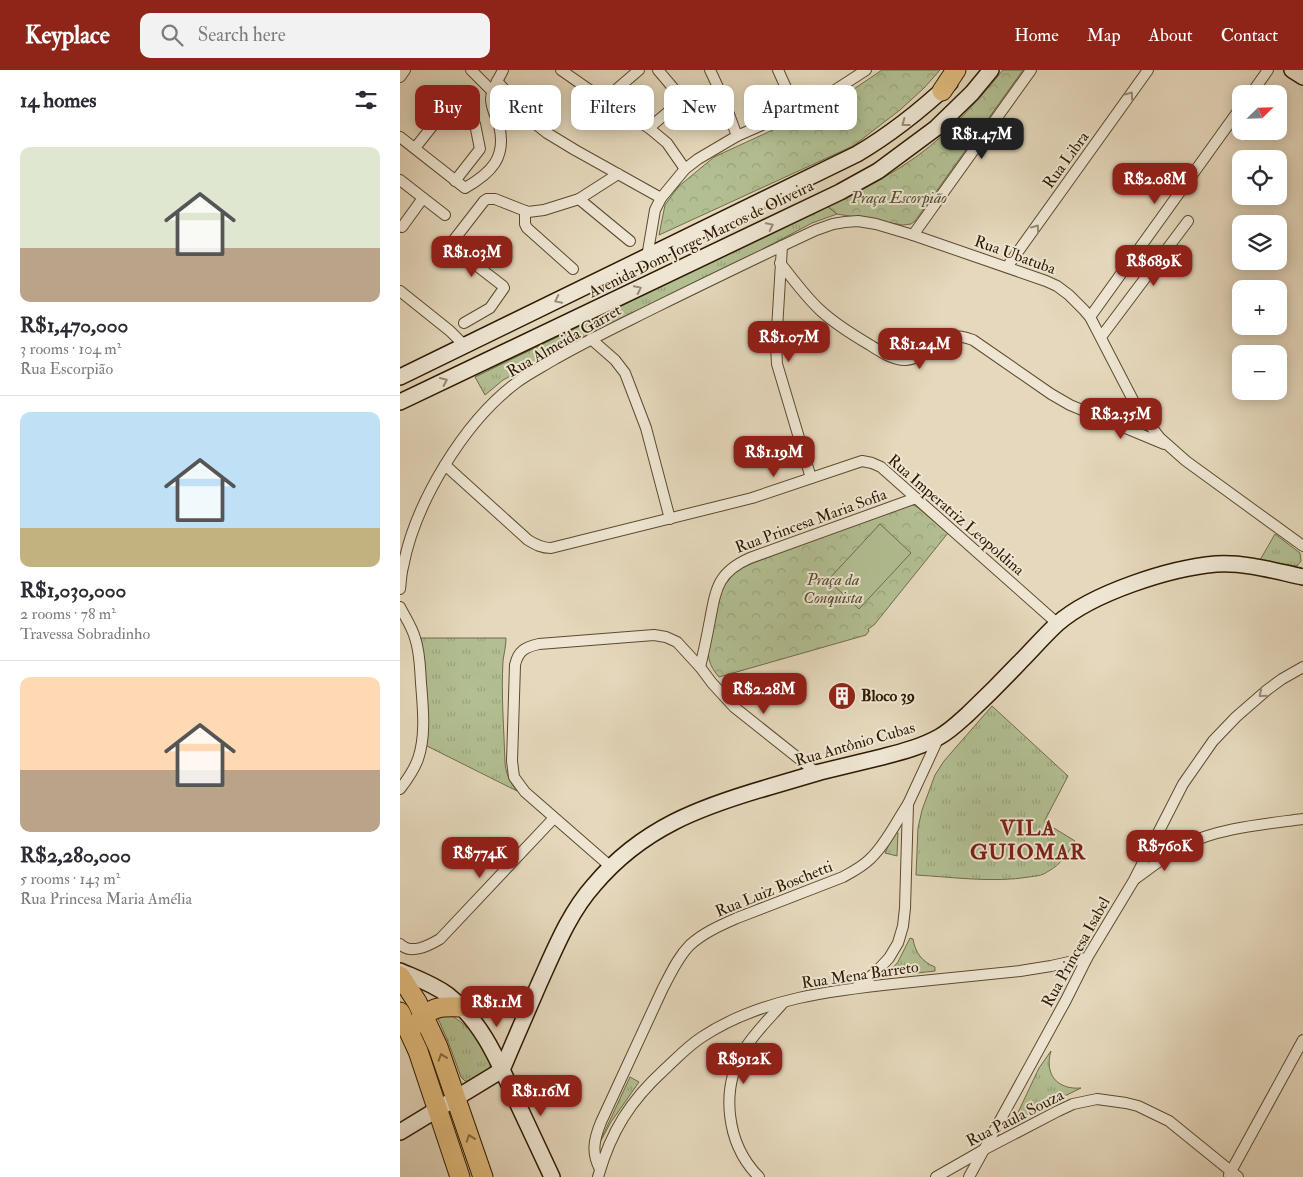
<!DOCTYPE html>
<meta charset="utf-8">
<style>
:root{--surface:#fff;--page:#f2f2f3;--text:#2b2b33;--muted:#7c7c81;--line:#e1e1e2;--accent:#8f2418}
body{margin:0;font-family:"IM FELL Double Pica",serif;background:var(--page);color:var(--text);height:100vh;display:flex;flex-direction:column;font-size:19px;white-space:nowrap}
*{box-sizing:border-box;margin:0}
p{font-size:16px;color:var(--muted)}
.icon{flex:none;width:28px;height:28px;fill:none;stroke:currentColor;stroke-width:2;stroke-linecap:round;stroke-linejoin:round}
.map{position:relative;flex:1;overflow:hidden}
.details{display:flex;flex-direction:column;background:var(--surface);width:400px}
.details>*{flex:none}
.hud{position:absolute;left:15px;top:15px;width:475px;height:45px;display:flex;gap:10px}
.needle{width:32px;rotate:67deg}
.controls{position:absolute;left:832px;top:15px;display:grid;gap:10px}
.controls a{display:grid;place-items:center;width:55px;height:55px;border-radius:10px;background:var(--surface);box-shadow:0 2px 12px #0003;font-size:25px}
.price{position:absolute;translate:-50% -42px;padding:0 11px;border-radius:10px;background:var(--accent);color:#fff;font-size:16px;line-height:32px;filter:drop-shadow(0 1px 2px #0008)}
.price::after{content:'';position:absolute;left:50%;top:30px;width:15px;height:11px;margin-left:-8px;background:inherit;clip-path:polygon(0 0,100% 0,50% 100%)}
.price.selected{background:#222;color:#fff}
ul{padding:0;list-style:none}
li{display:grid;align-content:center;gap:10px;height:265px;padding:0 20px}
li+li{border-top:1px solid var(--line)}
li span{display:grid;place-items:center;height:155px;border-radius:10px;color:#555}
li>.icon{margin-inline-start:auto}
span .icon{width:90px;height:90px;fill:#fffc;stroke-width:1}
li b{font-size:21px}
h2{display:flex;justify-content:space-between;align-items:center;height:60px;padding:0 20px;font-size:21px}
.chip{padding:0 18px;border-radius:10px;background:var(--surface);box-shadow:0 2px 12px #0003;font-size:18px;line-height:45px}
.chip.selected{background:var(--accent);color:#fff}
header{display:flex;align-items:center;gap:30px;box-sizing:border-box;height:70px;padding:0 25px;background:var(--accent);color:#fff}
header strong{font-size:24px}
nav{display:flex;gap:28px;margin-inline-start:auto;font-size:18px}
.search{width:350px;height:45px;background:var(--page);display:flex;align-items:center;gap:12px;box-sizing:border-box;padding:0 18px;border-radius:10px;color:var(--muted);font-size:19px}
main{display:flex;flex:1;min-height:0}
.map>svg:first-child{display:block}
.grass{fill:url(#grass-tufts);stroke:#706c49}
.park{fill:url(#park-crowns);stroke:#706c49}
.pitch{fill:#b2bf92;stroke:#706c49}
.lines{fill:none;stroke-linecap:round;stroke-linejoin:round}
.street-casing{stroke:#5c4a2f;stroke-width:12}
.secondary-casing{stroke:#2e1a00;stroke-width:18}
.highway-casing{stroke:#2e1a00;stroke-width:21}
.street{stroke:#eee6d3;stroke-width:10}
.secondary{stroke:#eee6d3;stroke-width:15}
.highway{stroke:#e2bc7e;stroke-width:19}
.oneway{stroke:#988a74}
.oneway2{stroke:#886b3f}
.labels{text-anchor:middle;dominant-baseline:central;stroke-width:4;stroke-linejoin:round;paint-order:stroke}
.street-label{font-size:16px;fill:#2e1a00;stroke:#eee6d3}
.park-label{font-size:16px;font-style:italic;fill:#564c2c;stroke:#eee6d3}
.poi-label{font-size:16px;font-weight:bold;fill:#2e1a00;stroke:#eee6d3;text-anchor:start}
.district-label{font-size:21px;font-weight:bold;letter-spacing:1px;fill:#7a1f14;stroke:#eee6d3}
</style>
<header>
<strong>Keyplace</strong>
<div class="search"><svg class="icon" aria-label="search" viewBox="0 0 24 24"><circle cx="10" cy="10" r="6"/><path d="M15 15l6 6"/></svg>Search here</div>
<nav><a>Home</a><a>Map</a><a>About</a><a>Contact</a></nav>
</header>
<main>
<section class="details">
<h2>14 homes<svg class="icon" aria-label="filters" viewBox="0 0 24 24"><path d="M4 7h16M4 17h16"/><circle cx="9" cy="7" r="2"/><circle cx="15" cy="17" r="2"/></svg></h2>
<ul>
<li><span style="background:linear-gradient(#dfe7d0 65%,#b9a48a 0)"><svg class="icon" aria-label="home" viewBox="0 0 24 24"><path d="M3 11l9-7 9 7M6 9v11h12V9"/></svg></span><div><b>R$1,470,000</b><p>3 rooms · 104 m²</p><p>Rua Escorpião</p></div></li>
<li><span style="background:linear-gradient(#bfe0f5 75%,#c2b280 0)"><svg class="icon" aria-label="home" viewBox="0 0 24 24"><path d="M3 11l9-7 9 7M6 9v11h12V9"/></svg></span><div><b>R$1,030,000</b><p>2 rooms · 78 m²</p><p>Travessa Sobradinho</p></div></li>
<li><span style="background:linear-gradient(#ffd9b3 60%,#b9a48a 0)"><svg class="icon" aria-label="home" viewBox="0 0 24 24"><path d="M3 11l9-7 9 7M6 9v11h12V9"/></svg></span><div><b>R$2,280,000</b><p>5 rooms · 143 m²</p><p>Rua Princesa Maria Amélia</p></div></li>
</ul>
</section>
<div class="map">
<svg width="903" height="1107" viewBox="0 0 903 1107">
<defs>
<pattern id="grass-tufts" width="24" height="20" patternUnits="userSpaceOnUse" patternTransform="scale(1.25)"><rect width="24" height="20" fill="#b2bf92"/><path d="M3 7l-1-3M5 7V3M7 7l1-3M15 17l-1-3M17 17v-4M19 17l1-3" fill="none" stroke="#99a47c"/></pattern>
<pattern id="park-crowns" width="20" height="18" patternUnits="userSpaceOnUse" patternTransform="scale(1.25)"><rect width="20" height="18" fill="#b2bf92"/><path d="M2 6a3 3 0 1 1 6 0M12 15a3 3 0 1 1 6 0" fill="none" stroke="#99a47c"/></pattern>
</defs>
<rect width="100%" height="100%" fill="#e5d8bc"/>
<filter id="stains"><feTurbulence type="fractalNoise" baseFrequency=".004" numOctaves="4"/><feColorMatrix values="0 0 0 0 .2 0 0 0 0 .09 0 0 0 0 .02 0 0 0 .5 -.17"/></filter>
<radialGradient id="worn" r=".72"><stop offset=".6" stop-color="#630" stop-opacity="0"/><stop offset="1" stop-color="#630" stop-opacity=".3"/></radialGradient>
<g class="grass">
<path d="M427,136L437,144L412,153L361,180L186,266L103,310L85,325L75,307Z"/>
<path d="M875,464L900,483L901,491L898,495L895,496L860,490Z"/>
<path d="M21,568H106C106,576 104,583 103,591C101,625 104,659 105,693C106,704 110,713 117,721L25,675L23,583Z"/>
<path d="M592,636L668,706L644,752L675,771C667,784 662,794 647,802C642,806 635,806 629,807C593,813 552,807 516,805L518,758L522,740L535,705L544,691Z"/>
<path d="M496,760L498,763L497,786L485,783Z"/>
<path d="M510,868L513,869C515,882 522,892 535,897V901L490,906L489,902L498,892Z"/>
<path d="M46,943C63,950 93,978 90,998L88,1000L70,1011H65L61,1007L49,974L37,946Z"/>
<path d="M651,981C644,1004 657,1020 681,1018L614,1051L639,998Z"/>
<path d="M230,1007L239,1012L211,1052L198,1076Z"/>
</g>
<g class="park">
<path d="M482,0H540L524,18L500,40L453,76L259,165L265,135L278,117L314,87L436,31Z"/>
<path d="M603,0H623L515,151L511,154L503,155L437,144L427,136C452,124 478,112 501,97C541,72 574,36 603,0Z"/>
<path d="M511,434L517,437L548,463L474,555L468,559L469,561L466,565L319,607C312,599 309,593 308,582L319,522L333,504L342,498L353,493Z"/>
</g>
<path class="pitch" d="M480,454L511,483L459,539L428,510Z"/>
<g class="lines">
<defs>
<g id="street">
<path d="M71,0L92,21"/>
<path d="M161,0L204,30L249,58L267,73L285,99"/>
<path d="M310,0L323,28L337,66"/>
<path d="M378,0L396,40"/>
<path d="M0,7L5,0"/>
<path d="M97,11L132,51L147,63L175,80L261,128"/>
<path d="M851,24L868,0"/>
<path d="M204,30L239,0"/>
<path d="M249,58L281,31L280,26L258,0"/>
<path d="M0,67L65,118C91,103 107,88 99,55C96,47 91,38 91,29C91,19 99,9 103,0"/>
<path d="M15,78L49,35L75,54L80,79L55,111"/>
<path d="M0,110L45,145"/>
<path d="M179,129L230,171"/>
<path d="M125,141V154L127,158L173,199"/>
<path d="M2,157L23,128"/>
<path d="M513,165L631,0"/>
<path d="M382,176L376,276L377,294L411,408"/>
<path d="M247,187L255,140L261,128L285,99L298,89L337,66L396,40L426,26L466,0"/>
<path d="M380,193C393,209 405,226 420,240C435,254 453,265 470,275C481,282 493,290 505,290C518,290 538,274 549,268C558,265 565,267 573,270L651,324L670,335L764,374"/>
<path d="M607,197L748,0"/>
<path d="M0,221L50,261L65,276"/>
<path d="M690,247L841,37"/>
<path d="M64,253L90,238L104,218L103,216L54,178L52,174L53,171L84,131L87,129H95L128,142L144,140L179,129L218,104"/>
<path d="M701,267L788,151"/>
<path d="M191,269L215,290L225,303L246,358L270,449"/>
<path d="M45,395L128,470C136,475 142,478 151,478L352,428L462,391L472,393L481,397L658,554"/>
<path d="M0,519C1,512 1,504 3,497C15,433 64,352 116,313C128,304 142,297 155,289C188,270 222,254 256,237C309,211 362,185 416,160L433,154L445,152L458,151L476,154L513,165L646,211L657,216L669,225L684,240L690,247L733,330L742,345L760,368L786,391L903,476"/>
<path d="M0,537C5,547 12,557 15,568C20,582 20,598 21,613C23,638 26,666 18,689C14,700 7,710 0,719"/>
<path d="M300,597C304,581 307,566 310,550C316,518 318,502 350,488L516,428"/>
<path d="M752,773L771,776L783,775"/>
<path d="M211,797L125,722L114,707L112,691L115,595C118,581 125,577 139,574L254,565L266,567L277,572L300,597L312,613L334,637L417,703"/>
<path d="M735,809C751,798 766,785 783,776C816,758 866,754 903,749"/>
<path d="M0,874C11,885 28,876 40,869L154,748"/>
<path d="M457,917L475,903L489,888L498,873L503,856L505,838L508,734L539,667"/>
<path d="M200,1099C191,1083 194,1069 201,1052L263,918C271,903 278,887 290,875C303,863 321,855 337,848L443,807C452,802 462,797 470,789C486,774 496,752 508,734"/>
<path d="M829,1105L903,970"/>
<path d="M198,1107C211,1061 230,1031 265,999C277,988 288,976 302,967C361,928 434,920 502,913C541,909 580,905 620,901L651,896L687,888"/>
<path d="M359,1107C326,1074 320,1019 344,980C355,962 370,948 383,933"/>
<path d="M536,1107L585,1079L658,1041L673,1034L697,1029L726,1033L738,1036L769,1051L838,1107"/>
<path d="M569,1107L666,930L687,888L734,810L783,714L813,671L836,647L867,620L882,609L903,597"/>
</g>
<g id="secondary">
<path d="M892,0L903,7"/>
<path d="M0,307L457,84C491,64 521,40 550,13"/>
<path d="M0,332L440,122L478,101L536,58L572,23L591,0"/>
<path d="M0,901C16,908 33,914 48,925C83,953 98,991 116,1030C128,1056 140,1081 152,1107"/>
<path d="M102,1000C114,971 127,942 139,914C155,879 169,843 194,815C242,758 300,737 369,717C386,712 403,707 420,702C440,697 461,692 482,687C501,682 521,677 539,667C550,661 559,652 568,644C586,627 603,610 620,592C632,580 644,566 657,554C692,523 770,498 816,494C845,492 875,501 903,507"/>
<path d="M0,1062L102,1000"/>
</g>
<g id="highway">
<path d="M542,21L556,0"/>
<path d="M0,906L17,932L38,977L83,1107"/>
<path d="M0,942L18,981L60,1107"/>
<path d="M17,954C30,937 39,936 60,937"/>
</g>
</defs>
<use href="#street" class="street-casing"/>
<use href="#secondary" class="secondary-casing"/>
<use href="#highway" class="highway-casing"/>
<use href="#street" class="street"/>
<use href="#secondary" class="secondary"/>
<use href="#highway" class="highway"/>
</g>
<defs><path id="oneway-chevron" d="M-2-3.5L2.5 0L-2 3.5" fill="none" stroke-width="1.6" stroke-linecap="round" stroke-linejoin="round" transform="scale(1.25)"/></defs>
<g class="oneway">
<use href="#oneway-chevron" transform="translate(730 25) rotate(-54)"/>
<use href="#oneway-chevron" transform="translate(505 53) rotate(143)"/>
<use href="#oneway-chevron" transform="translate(370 156) rotate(-26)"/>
<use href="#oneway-chevron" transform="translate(636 158) rotate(-54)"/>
<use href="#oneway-chevron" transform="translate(238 219) rotate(-26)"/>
<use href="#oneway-chevron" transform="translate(158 230) rotate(154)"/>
<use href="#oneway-chevron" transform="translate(44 311) rotate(-25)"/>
<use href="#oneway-chevron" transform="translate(862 624) rotate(141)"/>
</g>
<g class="oneway2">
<use href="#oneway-chevron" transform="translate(42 987) rotate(-109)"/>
<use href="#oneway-chevron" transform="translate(70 1068) rotate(-109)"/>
</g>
<defs>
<symbol id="building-disc" viewBox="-11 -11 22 22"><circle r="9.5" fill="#8f2418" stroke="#eee6d3"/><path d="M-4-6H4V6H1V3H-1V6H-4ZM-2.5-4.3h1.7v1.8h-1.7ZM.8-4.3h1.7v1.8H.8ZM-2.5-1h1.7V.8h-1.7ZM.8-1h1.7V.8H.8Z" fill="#fff"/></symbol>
</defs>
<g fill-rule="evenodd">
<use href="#building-disc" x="426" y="610" width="32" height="32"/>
</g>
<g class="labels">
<g class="street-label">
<text transform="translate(666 90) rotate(-54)">Rua Libra</text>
<text transform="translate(301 169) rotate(-26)">Avenida Dom Jorge Marcos de Oliveira</text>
<text transform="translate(615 185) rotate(20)">Rua Ubatuba</text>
<text transform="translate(164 271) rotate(-30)">Rua Almeida Garret</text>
<text transform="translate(556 445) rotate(41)">Rua Imperatriz Leopoldina</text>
<text transform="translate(411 451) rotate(-20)">Rua Princesa Maria Sofia</text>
<text transform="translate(455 674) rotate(-16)">Rua Antônio Cubas</text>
<text transform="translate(374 819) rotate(-22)">Rua Luiz Boschetti</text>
<text transform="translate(676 882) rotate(-61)">Rua Princesa Isabel</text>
<text transform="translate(460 905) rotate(-8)">Rua Mena Barreto</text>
<text transform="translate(615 1048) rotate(-27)">Rua Paula Souza</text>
</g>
<g class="park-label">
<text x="499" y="128">Praça Escorpião</text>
<text x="433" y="510">Praça da<tspan x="433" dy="18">Conquista</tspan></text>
</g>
<g class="poi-label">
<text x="461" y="626">Bloco 39</text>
</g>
<g class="district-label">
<text x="628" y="758">VILA<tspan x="628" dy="24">GUIOMAR</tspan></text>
</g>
</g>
<rect width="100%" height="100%" filter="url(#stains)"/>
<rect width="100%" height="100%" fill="url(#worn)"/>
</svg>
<div class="controls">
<a><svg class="needle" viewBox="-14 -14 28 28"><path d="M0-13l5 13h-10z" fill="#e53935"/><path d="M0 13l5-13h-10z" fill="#7c7c81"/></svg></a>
<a><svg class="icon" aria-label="locate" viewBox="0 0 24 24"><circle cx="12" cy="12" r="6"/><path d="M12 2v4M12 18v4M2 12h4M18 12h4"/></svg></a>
<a><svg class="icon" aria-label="layers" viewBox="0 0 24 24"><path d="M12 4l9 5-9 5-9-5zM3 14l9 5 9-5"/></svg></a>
<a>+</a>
<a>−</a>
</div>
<b class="price selected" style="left:582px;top:90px">R$1.47M</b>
<b class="price" style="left:755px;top:135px">R$2.08M</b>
<b class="price" style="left:72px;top:208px">R$1.03M</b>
<b class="price" style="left:754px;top:217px">R$689K</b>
<b class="price" style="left:389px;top:293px">R$1.07M</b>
<b class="price" style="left:520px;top:300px">R$1.24M</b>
<b class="price" style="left:721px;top:370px">R$2.35M</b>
<b class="price" style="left:374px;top:408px">R$1.19M</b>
<b class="price" style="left:364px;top:645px">R$2.28M</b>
<b class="price" style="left:765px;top:802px">R$760K</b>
<b class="price" style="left:80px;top:809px">R$774K</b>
<b class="price" style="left:97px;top:958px">R$1.1M</b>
<b class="price" style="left:344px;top:1015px">R$912K</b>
<b class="price" style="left:141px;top:1047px">R$1.16M</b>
<div class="hud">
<a class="chip selected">Buy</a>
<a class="chip">Rent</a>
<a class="chip">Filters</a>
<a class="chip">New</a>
<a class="chip">Apartment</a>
</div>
</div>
</main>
